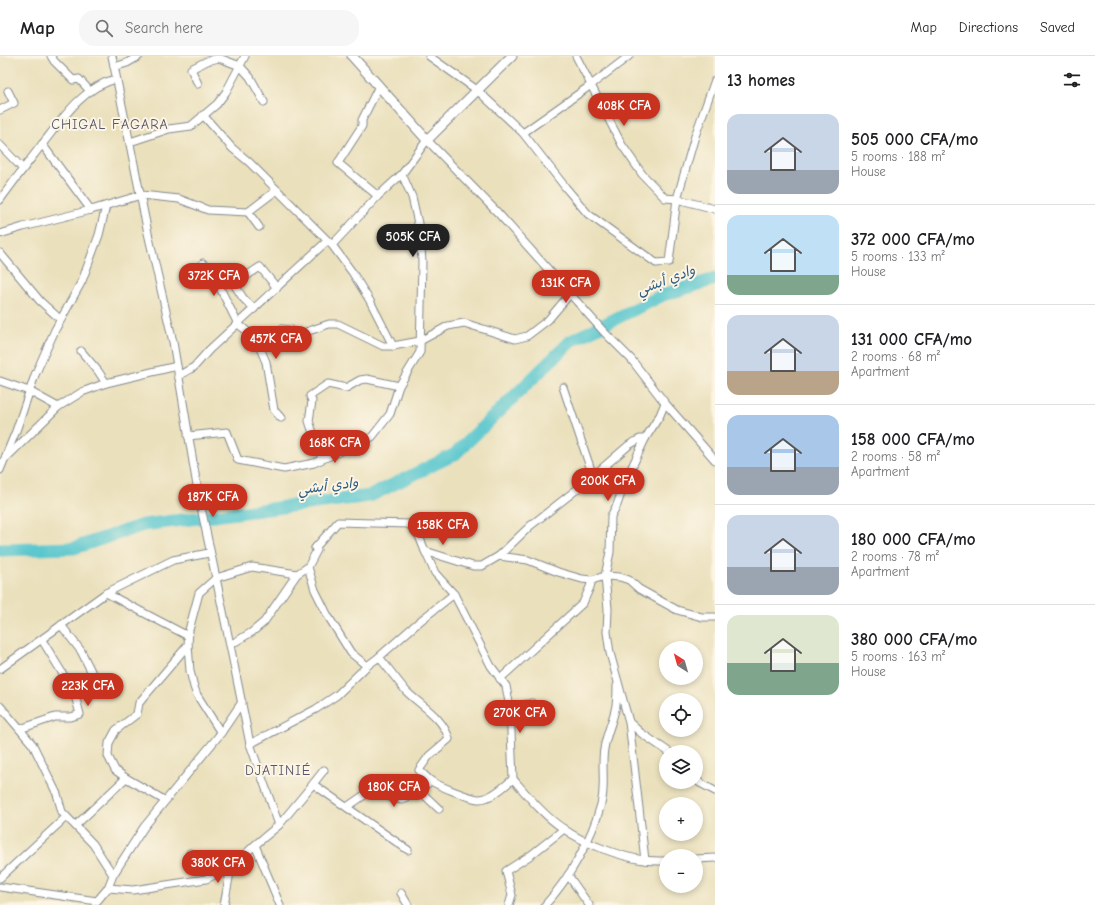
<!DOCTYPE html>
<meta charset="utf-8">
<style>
:root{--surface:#fff;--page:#f6f6f6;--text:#202124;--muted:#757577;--line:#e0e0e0;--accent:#c8321e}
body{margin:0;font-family:"Comic Neue","Playpen Sans Arabic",sans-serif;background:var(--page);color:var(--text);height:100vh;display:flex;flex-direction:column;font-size:15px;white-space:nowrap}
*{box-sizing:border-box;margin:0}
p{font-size:13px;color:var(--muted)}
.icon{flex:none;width:22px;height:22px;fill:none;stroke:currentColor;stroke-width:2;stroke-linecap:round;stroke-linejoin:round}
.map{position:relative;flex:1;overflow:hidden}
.details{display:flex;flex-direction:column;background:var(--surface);width:380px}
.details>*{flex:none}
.needle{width:26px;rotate:323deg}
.buttons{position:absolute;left:659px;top:585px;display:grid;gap:8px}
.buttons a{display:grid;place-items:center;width:44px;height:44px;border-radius:50%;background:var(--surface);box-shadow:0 2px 6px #0003;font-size:20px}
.price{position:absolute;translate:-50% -34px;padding:0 9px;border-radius:14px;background:var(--accent);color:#fff;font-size:13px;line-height:26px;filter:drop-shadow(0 1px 2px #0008)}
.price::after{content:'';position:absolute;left:50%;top:24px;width:12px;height:9px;margin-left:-6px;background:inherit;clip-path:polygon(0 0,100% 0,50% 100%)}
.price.active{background:#222;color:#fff}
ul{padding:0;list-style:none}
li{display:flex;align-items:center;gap:12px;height:100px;padding:0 12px}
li+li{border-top:1px solid var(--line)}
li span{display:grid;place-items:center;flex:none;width:112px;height:80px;border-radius:12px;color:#555}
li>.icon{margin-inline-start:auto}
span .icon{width:48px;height:48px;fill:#fffc;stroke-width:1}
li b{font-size:17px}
h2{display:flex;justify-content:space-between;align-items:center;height:48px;padding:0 12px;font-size:17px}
header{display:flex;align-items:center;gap:24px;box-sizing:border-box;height:56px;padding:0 20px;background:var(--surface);border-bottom:1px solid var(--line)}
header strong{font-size:19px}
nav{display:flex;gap:22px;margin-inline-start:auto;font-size:14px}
.search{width:280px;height:36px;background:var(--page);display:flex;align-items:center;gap:10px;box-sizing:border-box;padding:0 14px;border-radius:16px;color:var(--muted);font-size:15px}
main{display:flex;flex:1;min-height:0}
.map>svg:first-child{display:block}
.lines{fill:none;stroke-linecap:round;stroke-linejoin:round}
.river{stroke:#59c6ce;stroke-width:13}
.minor-casing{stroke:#82888d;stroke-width:9}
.tertiary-casing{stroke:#82888d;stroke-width:11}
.minor{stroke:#fff;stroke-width:7}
.tertiary{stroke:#fff;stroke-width:9}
.labels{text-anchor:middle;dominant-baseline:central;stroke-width:4;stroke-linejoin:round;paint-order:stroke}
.neighbourhood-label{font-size:14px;letter-spacing:1px;fill:#575667;stroke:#fcf5e5}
.water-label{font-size:14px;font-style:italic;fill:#2e5c80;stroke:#fcf5e5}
</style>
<header>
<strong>Map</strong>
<div class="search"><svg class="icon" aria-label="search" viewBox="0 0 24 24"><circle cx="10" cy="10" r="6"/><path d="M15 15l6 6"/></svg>Search here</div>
<nav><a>Map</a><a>Directions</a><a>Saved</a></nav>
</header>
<main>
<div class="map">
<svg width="715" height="849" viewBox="0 0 715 849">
<rect width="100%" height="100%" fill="#fcf5e5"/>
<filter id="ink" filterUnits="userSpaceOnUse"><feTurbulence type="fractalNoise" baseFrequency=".025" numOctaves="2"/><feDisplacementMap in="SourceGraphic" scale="8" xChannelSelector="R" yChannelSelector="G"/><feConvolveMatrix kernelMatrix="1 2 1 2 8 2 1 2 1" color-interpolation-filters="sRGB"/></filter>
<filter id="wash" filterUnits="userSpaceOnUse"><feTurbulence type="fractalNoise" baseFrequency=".012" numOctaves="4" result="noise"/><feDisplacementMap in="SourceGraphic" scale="16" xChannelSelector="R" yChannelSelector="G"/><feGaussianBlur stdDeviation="0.9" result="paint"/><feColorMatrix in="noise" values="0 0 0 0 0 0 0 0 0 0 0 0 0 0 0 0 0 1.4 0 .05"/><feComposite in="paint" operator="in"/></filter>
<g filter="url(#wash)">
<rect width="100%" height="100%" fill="#eae0bc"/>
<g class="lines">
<path class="river" d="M0,494L74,492L143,469L370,440L455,398L571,285L663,239L715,223"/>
</g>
</g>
<g filter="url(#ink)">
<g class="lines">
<defs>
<g id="minor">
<path d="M51,0L54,5L73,24L79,23L90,35"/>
<path d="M112,0L148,177L173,286L199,442L216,522L252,511L297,518L308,511L317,494L315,492L338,466L409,468L419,480L425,495L473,510H482L499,500L528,504L558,516L582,523L592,524L605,520L620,521L629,524L639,533L677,554L702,561H715"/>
<path d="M429,0L477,34L523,77L566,132L588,158L656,207L669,206L677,143L695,80L715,24"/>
<path d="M576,0L622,89L642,118L665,142L677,143L715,153"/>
<path d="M114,11L127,7L139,0"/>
<path d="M198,28L191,13L207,5L219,2L240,10L250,21L264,46"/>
<path d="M0,54L14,47L8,35"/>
<path d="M203,59L232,92L249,106L332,189L352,216L370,245L393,290"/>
<path d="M523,77L591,29L629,0"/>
<path d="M130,86L169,73L191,70L217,48L226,36L245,0"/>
<path d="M42,88L91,154"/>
<path d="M0,89L23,113"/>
<path d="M378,140L338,107L362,70V64L379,30"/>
<path d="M0,144C13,126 27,108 40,91C61,65 82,31 116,23"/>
<path d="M248,156L259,171"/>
<path d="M0,178L23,171L91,154L141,139L179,143L208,154L248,156L277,134"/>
<path d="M332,189L378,140L402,118L427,84L498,157L604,276L631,303L665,347L715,404"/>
<path d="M0,197L40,245L61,264"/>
<path d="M203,207L219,230L238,268L253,280L260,292L266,306L274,354L281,362"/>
<path d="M254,253L243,242L234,228L260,211L277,232"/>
<path d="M260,292L281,273L291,274L300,278L329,268H338L383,290H393L420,285L448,270L464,267L515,283L527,280L548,264L570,238"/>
<path d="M81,295L98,315L106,327"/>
<path d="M178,320L194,311L209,294L327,185"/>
<path d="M0,325L29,335L58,351L82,336L106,327L177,310"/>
<path d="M563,331L593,420"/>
<path d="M188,380L227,376L238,404L284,413L314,407L372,381L390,358L399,330L420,296L422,206L420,176L412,141L402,118"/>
<path d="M645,383L625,426L617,449L611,460L610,496L605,520L608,553L607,576L610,597L629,666L641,677L669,696"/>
<path d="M7,401L58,351"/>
<path d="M322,403L309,365L312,345L310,340L328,328L346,332L360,324L367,323L399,330"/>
<path d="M0,414L16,375L35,319L55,274L82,225L99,179L106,150"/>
<path d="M425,495L435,517L454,538L491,610L506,630L510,652L513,723C528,740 545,761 564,773C583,787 621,801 644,804C651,805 659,805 666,805"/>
<path d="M499,500L530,470L585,427L629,389L640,383H645L660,359L665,347"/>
<path d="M308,511L315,534L328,560L351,597L367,610L379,601"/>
<path d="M216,522L199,537L189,574L188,589L190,615L194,631L197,639L221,677"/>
<path d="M216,522L230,589L252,576L264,566L297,518"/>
<path d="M106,537L188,580"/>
<path d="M454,538L420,565L379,601C388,612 397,624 406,635C421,650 443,661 449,683L429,700L419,714C423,718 427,722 431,725C439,730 469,742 478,743C490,744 505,730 513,723"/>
<path d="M61,569L81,595L92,617"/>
<path d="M230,589L250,688L316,653L337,639L367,610"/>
<path d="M0,613L106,537L173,504L209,497"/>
<path d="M500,623L583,547L590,531L592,524"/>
<path d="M0,650L33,689L57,738L62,756L93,788L113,819"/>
<path d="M510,652L532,647"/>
<path d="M629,666L645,804"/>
<path d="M20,673L55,661H71L80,658L74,636L42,584"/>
<path d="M250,688L279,769L313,728L408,794"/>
<path d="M126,722L115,714L108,700L109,687L116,674L137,658L139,647L188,589"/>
<path d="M696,723L700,727L715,735"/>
<path d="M313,728L324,714"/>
<path d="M419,734L439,753"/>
<path d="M347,751L373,733L387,740L401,744L419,734L431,725"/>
<path d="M76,769L126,722L164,744"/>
<path d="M255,789L280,849"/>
<path d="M190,797L216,818"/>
<path d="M696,803L715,802"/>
<path d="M568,819L589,849"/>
<path d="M0,822L66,761"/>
<path d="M0,831L97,845L108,832L133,834L206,823L231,811L255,789L279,769"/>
<path d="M108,832L113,819L144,771L221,677L242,646"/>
<path d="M401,837L408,849"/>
<path d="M224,849L231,811"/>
<path d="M509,849L512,839L506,815L531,799L564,773"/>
<path d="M545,849C569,823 592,783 601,748C606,730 601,711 604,693C606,679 612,667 615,654C617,647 617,638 617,630"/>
</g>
<path id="tertiary" d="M352,0L427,84L512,0"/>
</defs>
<use href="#minor" class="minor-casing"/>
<use href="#tertiary" class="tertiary-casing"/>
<use href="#minor" class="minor"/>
<use href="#tertiary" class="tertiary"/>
</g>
</g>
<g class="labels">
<g class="neighbourhood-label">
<text x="110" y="68">CHIGAL FAGARA</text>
<text x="278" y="714">DJATINIÉ</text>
</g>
<g class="water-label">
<text transform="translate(666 224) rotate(-21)">وادي أبشي</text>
<text transform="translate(328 430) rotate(-7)">وادي أبشي</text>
</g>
</g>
</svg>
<div class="buttons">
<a><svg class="needle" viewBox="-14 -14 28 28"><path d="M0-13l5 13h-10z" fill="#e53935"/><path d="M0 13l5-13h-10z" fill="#757577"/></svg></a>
<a><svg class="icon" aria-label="locate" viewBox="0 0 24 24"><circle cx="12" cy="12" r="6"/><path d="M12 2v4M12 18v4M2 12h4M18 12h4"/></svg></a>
<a><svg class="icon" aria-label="layers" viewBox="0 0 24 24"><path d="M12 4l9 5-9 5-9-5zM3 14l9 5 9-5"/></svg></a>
<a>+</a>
<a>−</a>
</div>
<b class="price" style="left:624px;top:71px">408K CFA</b>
<b class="price active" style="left:413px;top:202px">505K CFA</b>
<b class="price" style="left:214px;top:241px">372K CFA</b>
<b class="price" style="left:566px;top:248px">131K CFA</b>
<b class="price" style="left:276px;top:304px">457K CFA</b>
<b class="price" style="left:335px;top:408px">168K CFA</b>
<b class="price" style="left:608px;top:446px">200K CFA</b>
<b class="price" style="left:213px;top:462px">187K CFA</b>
<b class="price" style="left:443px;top:490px">158K CFA</b>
<b class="price" style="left:88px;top:651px">223K CFA</b>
<b class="price" style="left:520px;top:678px">270K CFA</b>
<b class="price" style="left:394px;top:752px">180K CFA</b>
<b class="price" style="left:218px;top:828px">380K CFA</b>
</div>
<section class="details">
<h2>13 homes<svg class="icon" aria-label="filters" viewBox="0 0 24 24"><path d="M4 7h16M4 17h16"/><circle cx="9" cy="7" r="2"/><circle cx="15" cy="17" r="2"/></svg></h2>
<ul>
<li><span style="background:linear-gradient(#c9d6e8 70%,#9aa5b1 0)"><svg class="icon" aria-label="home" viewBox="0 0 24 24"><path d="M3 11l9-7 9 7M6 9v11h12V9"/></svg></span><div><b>505 000 CFA/mo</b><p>5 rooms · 188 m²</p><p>House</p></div></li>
<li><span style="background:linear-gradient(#bfe0f5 75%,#7fa58c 0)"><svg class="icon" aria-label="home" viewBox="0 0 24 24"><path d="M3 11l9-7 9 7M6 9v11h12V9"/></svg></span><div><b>372 000 CFA/mo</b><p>5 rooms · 133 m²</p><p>House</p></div></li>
<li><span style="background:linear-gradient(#c9d6e8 70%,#b9a48a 0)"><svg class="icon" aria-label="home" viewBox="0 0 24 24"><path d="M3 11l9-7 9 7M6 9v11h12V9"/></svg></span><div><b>131 000 CFA/mo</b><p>2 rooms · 68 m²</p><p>Apartment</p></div></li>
<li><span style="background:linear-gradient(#a9c7e8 65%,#9aa5b1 0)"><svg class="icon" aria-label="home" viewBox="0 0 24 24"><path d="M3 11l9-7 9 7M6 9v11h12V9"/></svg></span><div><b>158 000 CFA/mo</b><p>2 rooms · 58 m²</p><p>Apartment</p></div></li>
<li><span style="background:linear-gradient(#c9d6e8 65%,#9aa5b1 0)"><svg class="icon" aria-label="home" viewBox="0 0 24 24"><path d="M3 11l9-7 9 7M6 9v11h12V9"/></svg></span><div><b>180 000 CFA/mo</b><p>2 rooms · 78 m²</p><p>Apartment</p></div></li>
<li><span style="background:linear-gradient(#dfe7d0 60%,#7fa58c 0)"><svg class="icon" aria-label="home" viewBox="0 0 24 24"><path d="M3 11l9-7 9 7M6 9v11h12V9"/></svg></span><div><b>380 000 CFA/mo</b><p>5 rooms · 163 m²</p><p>House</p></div></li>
</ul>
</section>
</main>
